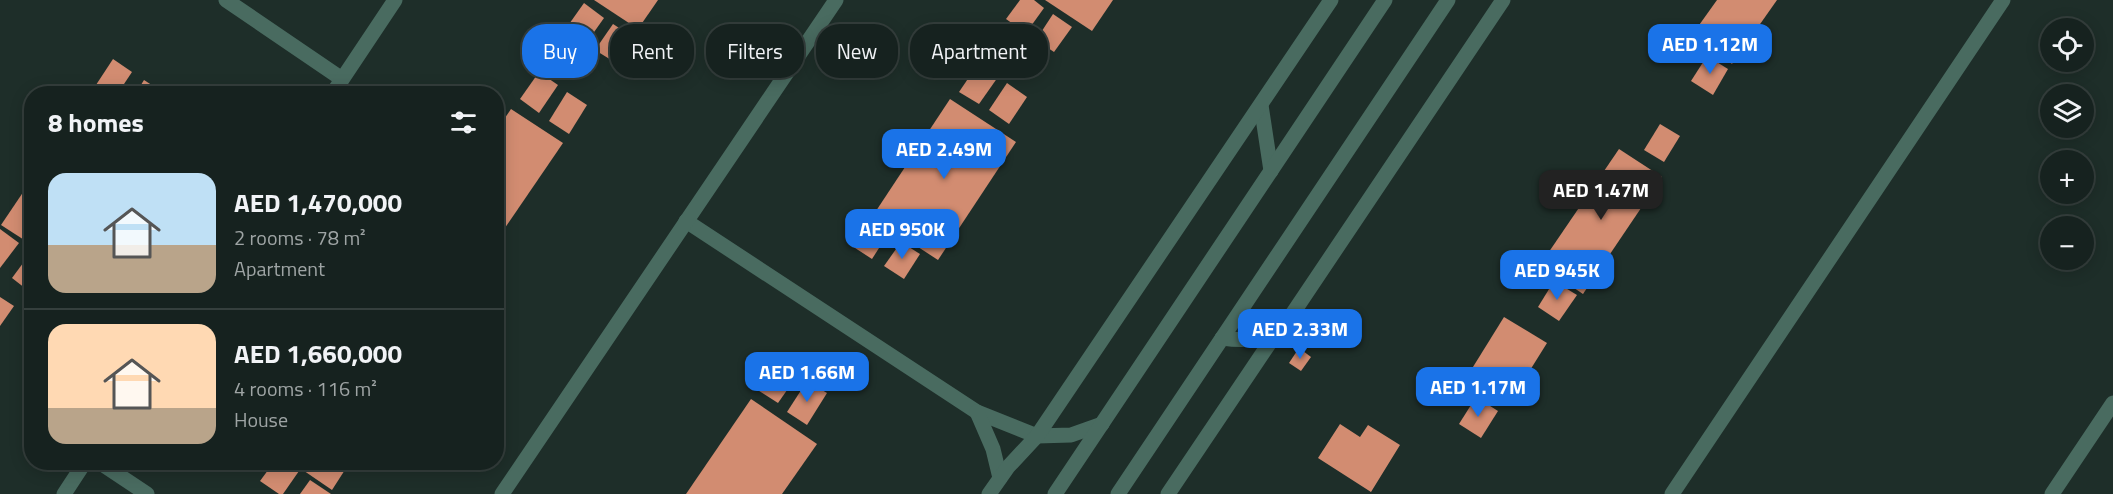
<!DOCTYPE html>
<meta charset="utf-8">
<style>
:root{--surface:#16221f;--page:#1f2a28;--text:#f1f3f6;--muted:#9ea4a4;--line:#353f3d;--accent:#1a73e8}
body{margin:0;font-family:"Titillium Web",sans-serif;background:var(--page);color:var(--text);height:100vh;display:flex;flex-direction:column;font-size:22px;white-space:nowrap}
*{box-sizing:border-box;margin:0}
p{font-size:20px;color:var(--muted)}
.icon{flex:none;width:33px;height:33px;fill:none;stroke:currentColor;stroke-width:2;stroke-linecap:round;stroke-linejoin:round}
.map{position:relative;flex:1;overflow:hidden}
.drawer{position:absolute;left:24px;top:86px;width:480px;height:384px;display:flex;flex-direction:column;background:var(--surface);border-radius:24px;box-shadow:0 3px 15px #0003,0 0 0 2px var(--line)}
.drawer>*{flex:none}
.top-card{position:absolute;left:522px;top:24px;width:570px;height:54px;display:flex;gap:12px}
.fabs{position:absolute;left:2040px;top:18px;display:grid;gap:12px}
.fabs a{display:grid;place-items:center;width:54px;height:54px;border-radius:50%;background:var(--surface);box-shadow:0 3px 15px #0003,0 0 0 2px var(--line);font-size:30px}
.price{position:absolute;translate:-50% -51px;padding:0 14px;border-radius:12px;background:var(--accent);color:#fff;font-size:20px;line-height:39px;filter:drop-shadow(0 2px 3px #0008)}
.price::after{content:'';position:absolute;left:50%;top:36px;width:18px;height:14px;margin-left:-9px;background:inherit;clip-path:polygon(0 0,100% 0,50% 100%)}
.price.current{background:#222;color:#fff}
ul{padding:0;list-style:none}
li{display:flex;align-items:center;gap:18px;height:150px;padding:0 24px}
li+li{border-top:2px solid var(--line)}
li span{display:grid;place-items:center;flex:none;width:168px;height:120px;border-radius:18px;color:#555}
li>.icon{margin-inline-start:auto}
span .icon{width:72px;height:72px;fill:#fffc;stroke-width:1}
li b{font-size:26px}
h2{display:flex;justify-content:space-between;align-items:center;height:72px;padding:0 24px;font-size:26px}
.tag{padding:0 21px;border-radius:24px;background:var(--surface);box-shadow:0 3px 15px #0003,0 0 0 2px var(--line);font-size:21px;line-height:54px}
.tag.current{background:var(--accent);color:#fff}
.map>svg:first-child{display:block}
.building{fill:#d28c71}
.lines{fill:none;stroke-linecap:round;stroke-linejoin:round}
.minor{stroke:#496b60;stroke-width:15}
</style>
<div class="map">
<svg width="2113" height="494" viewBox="0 0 2113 494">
<rect width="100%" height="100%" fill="#1e2e29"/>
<g class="building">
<path d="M594,0H658L638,29Z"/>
<path d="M1020,0H1034L1044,8L1026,33L1006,19Z"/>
<path d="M1045,0H1113L1092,31Z"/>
<path d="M1717,0H1777L1732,64L1692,35Z"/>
<path d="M584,3L604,18L587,42L567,27Z"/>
<path d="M1053,14L1072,27L1054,52L1036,40Z"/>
<path d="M613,24L633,37L616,63L595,50Z"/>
<path d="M1707,56L1728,69L1713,95L1691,81Z"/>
<path d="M113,59L132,72L118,93H100L94,88Z"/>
<path d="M978,64L998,77L979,104L959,92Z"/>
<path d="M539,72L558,85L539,113L520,99Z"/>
<path d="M144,80L164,93H136Z"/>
<path d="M1007,83L1027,97L1009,124L989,110Z"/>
<path d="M567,92L587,105L569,134L549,121Z"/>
<path d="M950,99L1016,142L938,260L872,217Z"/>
<path d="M511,109L563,143L496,241V131Z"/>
<path d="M1660,124L1680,136L1664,162L1644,150Z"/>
<path d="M1619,149L1662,177L1583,294L1540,265Z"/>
<path d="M32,179V245L1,225Z"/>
<path d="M869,221L888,234L872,259L852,246Z"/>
<path d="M0,229L19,243L0,268Z"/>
<path d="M901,242L920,254L904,279L884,266Z"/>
<path d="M32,251V290L30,292L12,278Z"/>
<path d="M1554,281L1577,295L1559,321L1538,307Z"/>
<path d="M0,297L14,306L0,326Z"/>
<path d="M1504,317L1547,343L1510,402L1468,375Z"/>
<path d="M1299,348L1311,357L1301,371L1289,363Z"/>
<path d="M777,358L799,373L778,403L756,389Z"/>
<path d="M807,381L827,393L807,425L787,412Z"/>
<path d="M1476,397L1498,411L1481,438L1459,424Z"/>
<path d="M751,399L817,444L782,494H686Z"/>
<path d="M1340,424L1360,437L1368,425L1400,445L1371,492L1318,458Z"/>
<path d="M274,462H286L299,471L283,494H279L260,481Z"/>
<path d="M291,462H350L332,490Z"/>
<path d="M310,480L331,494H300Z"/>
</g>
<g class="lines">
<g class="minor">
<path d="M226,0L342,79"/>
<path d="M333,93L395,0"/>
<path d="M1261,105L1271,171"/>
<path d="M686,221L977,412L1037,436L1071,435L1102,424"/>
<path d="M1222,338C1255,343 1271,338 1293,313L1503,0"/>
<path d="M977,412L993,449L1000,478"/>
<path d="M99,462L147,494"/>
<path d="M64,494L85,462"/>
<path d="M502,494L836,0"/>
<path d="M989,494L1008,467L1037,436L1331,0"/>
<path d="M1055,494L1385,0"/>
<path d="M1118,494L1448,0"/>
<path d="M1168,494L1277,332"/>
<path d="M1672,494L2003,0"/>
<path d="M2052,494L2113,403"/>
</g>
</g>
</svg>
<div class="fabs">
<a><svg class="icon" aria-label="locate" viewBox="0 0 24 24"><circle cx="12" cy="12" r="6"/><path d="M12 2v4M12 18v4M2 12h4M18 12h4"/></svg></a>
<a><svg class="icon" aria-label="layers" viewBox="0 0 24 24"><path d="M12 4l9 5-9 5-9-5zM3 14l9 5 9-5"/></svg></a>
<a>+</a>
<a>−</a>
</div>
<b class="price" style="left:1710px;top:75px">AED 1.12M</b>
<b class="price" style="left:944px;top:180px">AED 2.49M</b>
<b class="price current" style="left:1601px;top:221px">AED 1.47M</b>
<b class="price" style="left:902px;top:260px">AED 950K</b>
<b class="price" style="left:1557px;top:301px">AED 945K</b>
<b class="price" style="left:1300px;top:360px">AED 2.33M</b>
<b class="price" style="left:807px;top:403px">AED 1.66M</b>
<b class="price" style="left:1478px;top:418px">AED 1.17M</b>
<div class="top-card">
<a class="tag current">Buy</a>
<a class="tag">Rent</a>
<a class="tag">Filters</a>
<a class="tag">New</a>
<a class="tag">Apartment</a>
</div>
<section class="drawer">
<h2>8 homes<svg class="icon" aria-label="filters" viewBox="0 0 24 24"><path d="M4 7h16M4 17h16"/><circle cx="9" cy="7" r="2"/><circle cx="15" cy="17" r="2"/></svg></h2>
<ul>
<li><span style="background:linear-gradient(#bfe0f5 60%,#b9a48a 0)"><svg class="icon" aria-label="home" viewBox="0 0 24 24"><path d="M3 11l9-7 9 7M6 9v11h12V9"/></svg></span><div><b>AED 1,470,000</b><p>2 rooms · 78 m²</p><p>Apartment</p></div></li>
<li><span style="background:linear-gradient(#ffd9b3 70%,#b9a48a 0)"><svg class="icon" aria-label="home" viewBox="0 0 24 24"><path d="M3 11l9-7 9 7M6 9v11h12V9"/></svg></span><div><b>AED 1,660,000</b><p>4 rooms · 116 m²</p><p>House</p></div></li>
</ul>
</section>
</div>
